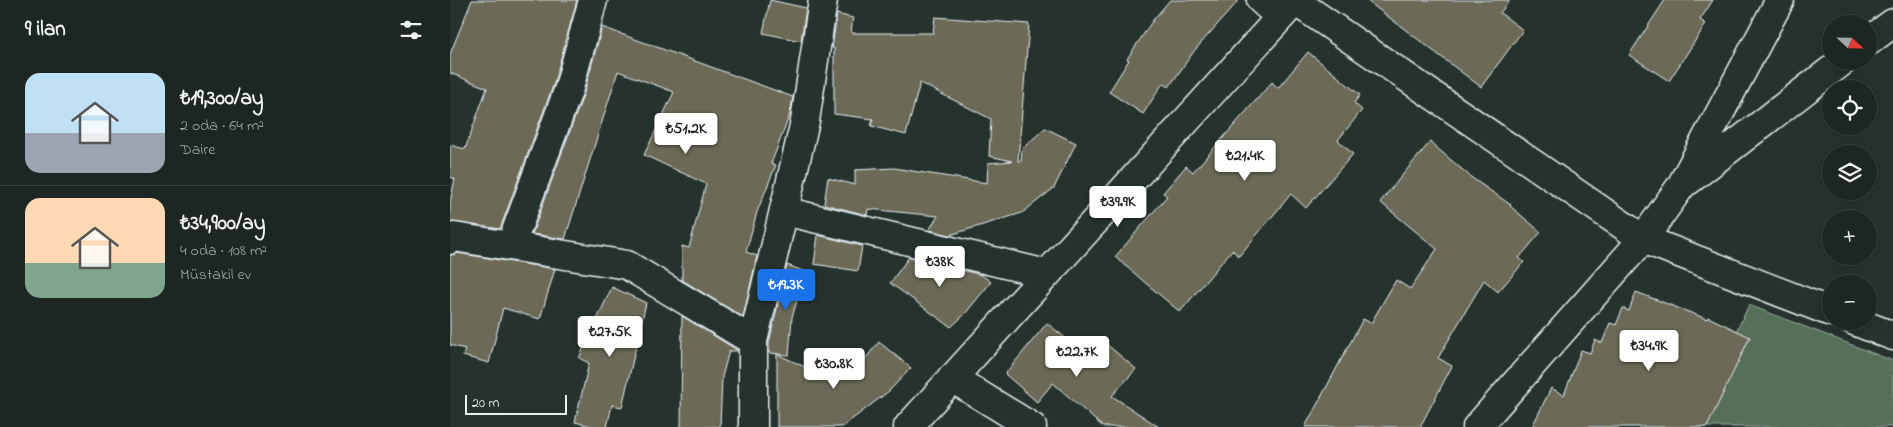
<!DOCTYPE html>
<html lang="tr">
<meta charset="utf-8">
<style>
:root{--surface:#1c2622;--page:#29322f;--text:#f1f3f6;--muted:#a0a5a5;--line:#3a4340;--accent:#1a73e8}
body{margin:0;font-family:"Indie Flower",sans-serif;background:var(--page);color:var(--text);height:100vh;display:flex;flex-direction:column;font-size:19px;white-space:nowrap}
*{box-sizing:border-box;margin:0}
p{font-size:16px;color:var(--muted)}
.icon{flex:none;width:28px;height:28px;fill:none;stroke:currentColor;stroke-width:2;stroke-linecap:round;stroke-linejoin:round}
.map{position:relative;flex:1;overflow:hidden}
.side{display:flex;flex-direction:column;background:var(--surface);width:450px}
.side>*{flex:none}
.needle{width:32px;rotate:112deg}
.buttons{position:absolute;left:1372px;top:15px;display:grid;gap:10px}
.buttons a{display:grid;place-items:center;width:55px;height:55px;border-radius:50%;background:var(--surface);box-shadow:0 2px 12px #0003,0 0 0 1px var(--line);font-size:25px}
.scale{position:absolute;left:15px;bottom:12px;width:102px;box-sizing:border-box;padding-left:5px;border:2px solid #e8f1f8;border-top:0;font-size:14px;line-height:18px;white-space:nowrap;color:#e8f1f8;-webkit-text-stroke:4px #26332d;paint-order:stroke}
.price{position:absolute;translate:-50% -42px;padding:0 11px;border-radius:5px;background:#fff;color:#222;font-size:16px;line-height:32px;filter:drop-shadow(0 1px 2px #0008)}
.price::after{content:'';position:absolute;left:50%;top:30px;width:15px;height:11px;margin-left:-8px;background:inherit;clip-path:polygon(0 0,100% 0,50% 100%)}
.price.current{background:var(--accent);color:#fff}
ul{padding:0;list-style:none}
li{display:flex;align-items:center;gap:15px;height:125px;padding:0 25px}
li+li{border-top:1px solid var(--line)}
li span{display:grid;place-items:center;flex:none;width:140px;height:100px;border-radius:15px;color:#555}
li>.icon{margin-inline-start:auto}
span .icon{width:60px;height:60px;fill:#fffc;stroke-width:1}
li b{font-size:21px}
h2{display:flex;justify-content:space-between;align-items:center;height:60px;padding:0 25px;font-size:21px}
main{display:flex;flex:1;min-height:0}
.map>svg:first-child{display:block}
.park{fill:#546f56;stroke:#9eb0a7}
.building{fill:#6c6a56;stroke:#e8f1f8}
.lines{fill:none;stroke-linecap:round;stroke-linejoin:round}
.minor-casing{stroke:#e8f1f8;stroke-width:31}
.tertiary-casing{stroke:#e8f1f8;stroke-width:31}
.minor{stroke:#26332d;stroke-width:28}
.tertiary{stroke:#26332d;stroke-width:28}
</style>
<main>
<section class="side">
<h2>9 ilan<svg class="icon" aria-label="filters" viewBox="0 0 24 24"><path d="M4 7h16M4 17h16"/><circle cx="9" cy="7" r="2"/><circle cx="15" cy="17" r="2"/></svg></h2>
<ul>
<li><span style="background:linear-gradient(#bfe0f5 60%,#9aa5b1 0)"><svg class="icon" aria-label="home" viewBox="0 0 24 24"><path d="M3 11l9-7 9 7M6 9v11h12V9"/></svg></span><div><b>₺19,300/ay</b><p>2 oda · 64 m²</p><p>Daire</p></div></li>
<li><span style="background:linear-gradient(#ffd9b3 65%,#7fa58c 0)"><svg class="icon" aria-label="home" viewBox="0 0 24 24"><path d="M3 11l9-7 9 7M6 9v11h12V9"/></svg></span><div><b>₺34,900/ay</b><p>4 oda · 108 m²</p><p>Müstakil ev</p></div></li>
</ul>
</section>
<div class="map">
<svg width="1443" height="427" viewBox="0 0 1443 427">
<rect width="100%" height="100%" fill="#26332d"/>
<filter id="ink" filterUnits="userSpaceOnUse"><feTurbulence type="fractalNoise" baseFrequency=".02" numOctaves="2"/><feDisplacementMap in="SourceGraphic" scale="10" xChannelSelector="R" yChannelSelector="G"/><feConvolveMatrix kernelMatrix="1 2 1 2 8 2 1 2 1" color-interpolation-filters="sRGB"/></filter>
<g filter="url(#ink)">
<path class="park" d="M1299,305L1443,361V427H1240Z"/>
<g class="building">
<path d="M22,0H127L104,83L50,229L0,222V202L5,179L0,177V145L15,149L37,88L0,73V54Z"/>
<path d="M320,0L356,8L351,41L313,33Z"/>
<path d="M720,0H789L744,51L719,87L713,83L693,114L659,92L679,60L677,59L703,20Z"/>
<path d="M916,0H1060L1050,13L1073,30L1031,87Z"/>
<path d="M1215,0H1263L1250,20L1256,24L1219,81L1179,55Z"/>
<path d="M387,14L403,18L401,33H483L485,17L579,24L568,161H571L572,149L595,128L626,143L604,188L572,213L500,235L479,230L488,216L418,209L417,215L374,204L378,178L405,185V170L444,168L537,183L538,163L562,161L539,156L541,119L470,83L456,135L421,126L423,119L384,114V48H382Z"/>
<path d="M152,27L343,97L340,114L321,164L326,165L307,212L296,252L307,256L293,317L232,280V246L239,248L256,184L194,155L224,92L168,71L115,239L82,234L134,93Z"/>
<path d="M858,52L910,95L904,103L912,110L888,140L903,154L856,208L841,194L789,256L782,250L730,312L665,257L717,196L713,193L736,166L743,172L822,82L828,88Z"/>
<path d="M980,142L1022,178L1061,205L1060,206L1091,232L1069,258L1074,262L1048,292L1034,280L988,358L1002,366L970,427H855L913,319L921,323L946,280L960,289L987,249L930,202Z"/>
<path d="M368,235L412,246L408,271L364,264Z"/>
<path d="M7,253L105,269L90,319L53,308L39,363L13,356L15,349L0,345V255Z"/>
<path d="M459,257L532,275L541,282L514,315L501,327L440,283Z"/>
<path d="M337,265L356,272L342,317L339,355L319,353V343Z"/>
<path d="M162,287L196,303L172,407L162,405L157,427H145L125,422L139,363L129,358Z"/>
<path d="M1186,292L1257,319L1258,317L1300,337L1257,427H1082L1101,388L1114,395L1131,350L1140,353L1145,340L1152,343L1160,323L1166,325L1173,308L1179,311Z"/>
<path d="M232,316L287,350V351H279L272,377L270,427H231Z"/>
<path d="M597,323L640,358L654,342L686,369L662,396L709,427H653L603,383L587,402L555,374Z"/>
<path d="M429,342L461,368L439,391L392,427H327V354L383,380L415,359Z"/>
</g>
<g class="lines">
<defs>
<g id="minor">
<path d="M811,0L830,17"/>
<path d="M845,1L1193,239L1381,312"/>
<path d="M1419,41L1443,23"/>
<path d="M1238,181L1393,61"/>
<path d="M334,211L597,274"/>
<path d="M0,240L4,237L177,265L303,341"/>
<path d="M61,245L119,88L143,0"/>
<path d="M1404,321L1443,336"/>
<path d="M502,378L582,427"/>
<path d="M303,427V341L355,121L373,0"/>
<path d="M1027,427L1193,239L1231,186L1330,0"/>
</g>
<path id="tertiary" d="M458,427L846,0"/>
</defs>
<use href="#minor" class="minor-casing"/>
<use href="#tertiary" class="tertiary-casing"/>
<use href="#minor" class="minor"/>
<use href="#tertiary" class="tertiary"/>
</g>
</g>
</svg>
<div class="buttons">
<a><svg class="needle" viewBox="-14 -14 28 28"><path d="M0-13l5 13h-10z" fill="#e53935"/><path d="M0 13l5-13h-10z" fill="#a0a5a5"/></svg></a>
<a><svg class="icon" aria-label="locate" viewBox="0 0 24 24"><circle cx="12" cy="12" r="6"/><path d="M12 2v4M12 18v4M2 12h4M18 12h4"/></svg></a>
<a><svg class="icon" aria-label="layers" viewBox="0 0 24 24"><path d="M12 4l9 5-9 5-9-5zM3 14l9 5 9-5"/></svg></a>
<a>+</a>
<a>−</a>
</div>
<div class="scale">20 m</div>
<b class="price" style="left:236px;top:155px">₺51.2K</b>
<b class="price" style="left:795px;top:182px">₺21.4K</b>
<b class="price" style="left:668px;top:228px">₺39.9K</b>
<b class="price" style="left:490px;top:288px">₺38K</b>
<b class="price current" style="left:336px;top:311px">₺19.3K</b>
<b class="price" style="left:160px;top:358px">₺27.5K</b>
<b class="price" style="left:1199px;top:372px">₺34.9K</b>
<b class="price" style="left:627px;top:378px">₺22.7K</b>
<b class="price" style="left:384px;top:390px">₺30.8K</b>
</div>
</main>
